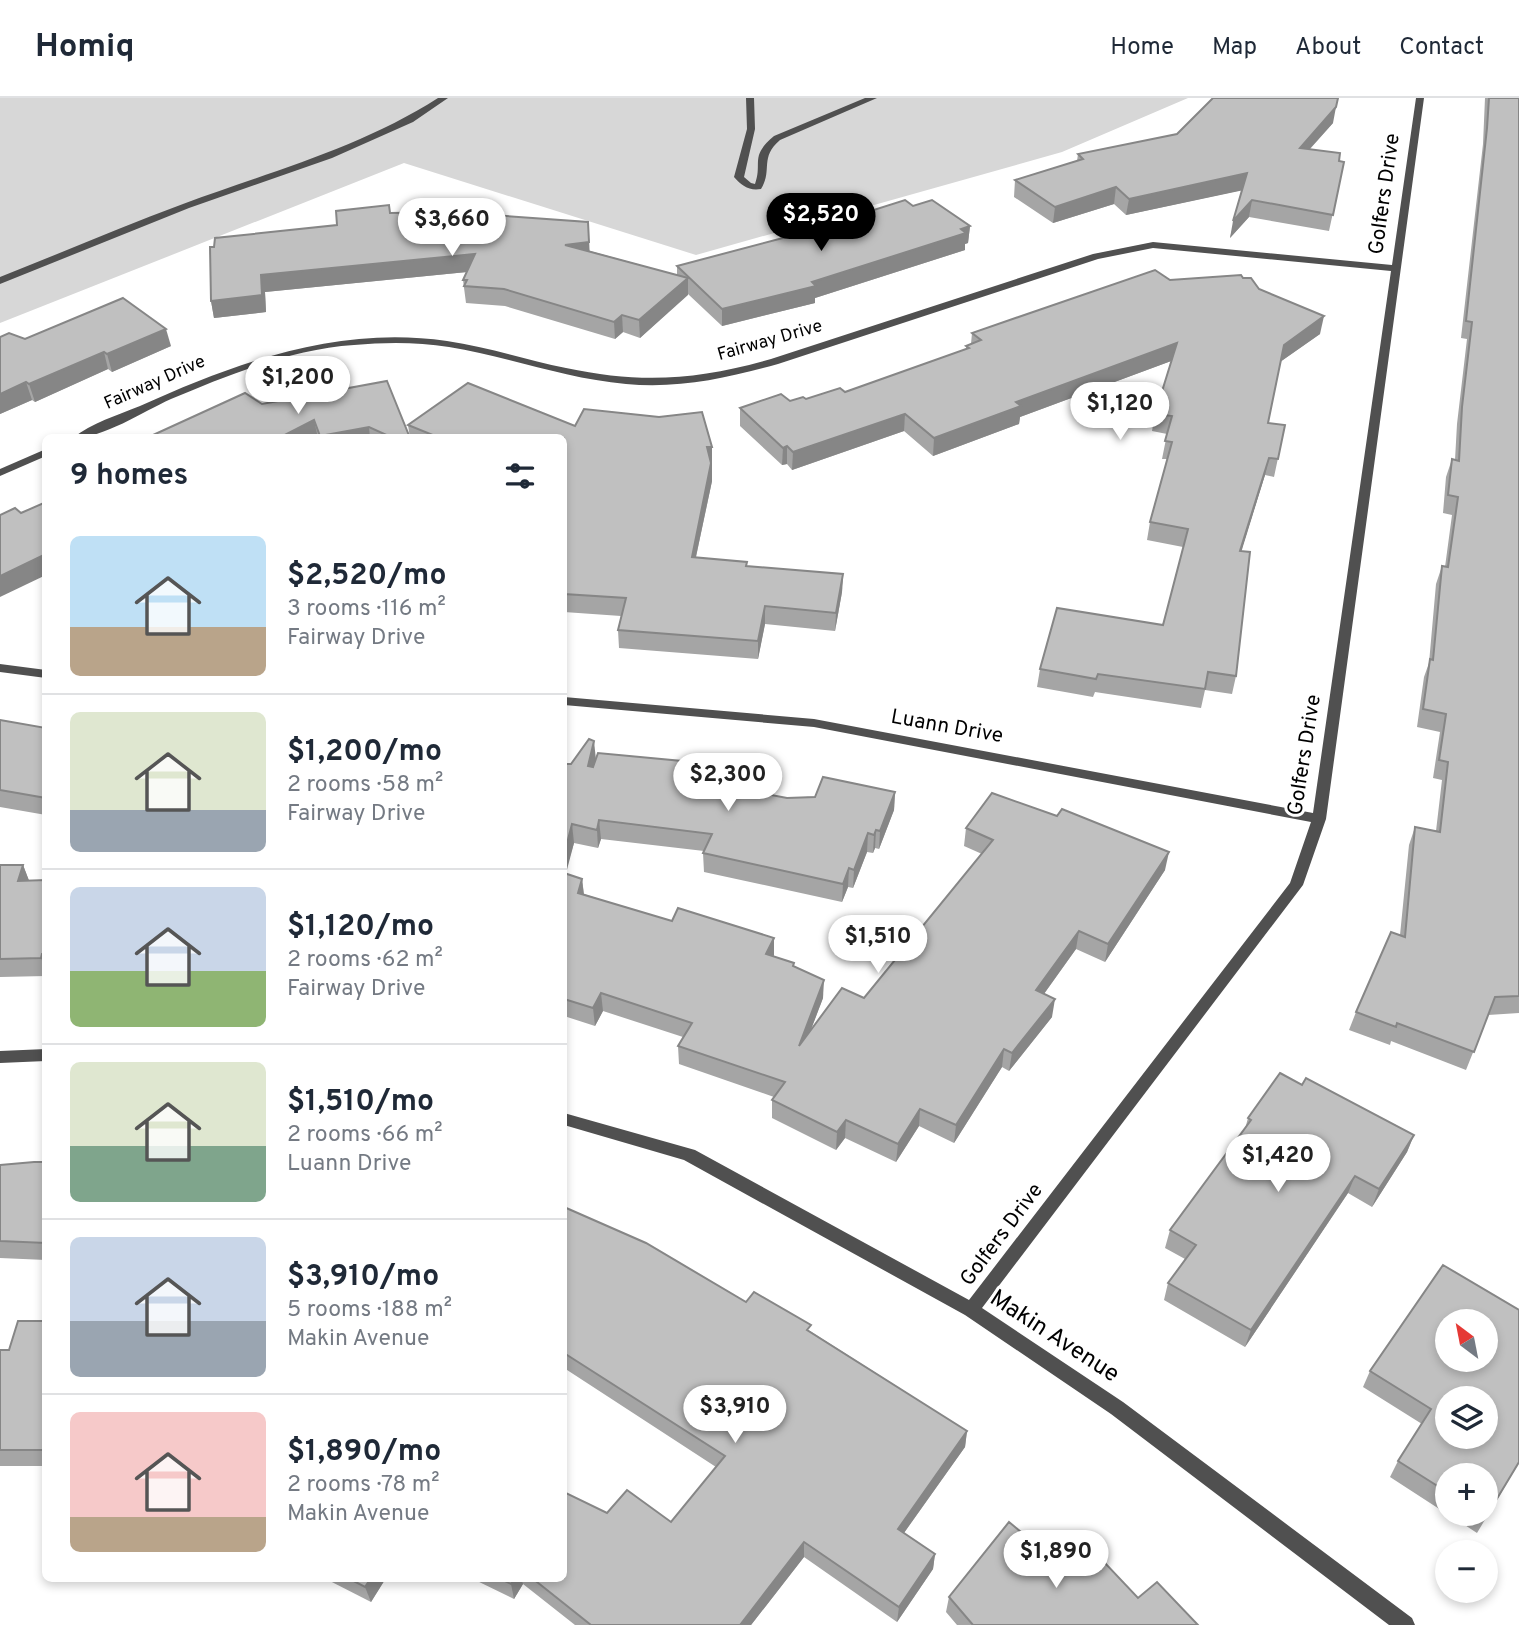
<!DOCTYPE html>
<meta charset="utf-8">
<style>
:root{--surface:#fff;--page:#f6f6f7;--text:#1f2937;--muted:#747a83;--line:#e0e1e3;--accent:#000}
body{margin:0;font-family:Overpass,sans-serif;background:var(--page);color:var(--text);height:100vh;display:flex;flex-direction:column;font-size:26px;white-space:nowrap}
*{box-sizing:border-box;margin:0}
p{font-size:23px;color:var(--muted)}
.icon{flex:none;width:38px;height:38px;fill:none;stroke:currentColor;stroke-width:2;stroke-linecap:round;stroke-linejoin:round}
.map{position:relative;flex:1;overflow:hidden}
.sheet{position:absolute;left:42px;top:336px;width:525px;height:1148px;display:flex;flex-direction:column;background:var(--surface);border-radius:10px;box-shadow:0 4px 10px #0003}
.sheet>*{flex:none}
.needle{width:46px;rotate:328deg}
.controls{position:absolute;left:1435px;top:1211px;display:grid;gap:14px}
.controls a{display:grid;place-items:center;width:63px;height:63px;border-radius:50%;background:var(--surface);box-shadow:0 4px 10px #0003;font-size:35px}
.price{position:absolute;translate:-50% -60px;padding:0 16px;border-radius:24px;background:#fff;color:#222;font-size:23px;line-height:46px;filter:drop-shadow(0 2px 4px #0008)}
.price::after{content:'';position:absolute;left:50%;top:42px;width:21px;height:16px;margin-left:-10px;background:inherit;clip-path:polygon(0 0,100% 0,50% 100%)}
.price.on{background:var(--accent);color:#fff}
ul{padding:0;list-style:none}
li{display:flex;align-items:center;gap:21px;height:175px;padding:0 28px}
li+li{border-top:2px solid var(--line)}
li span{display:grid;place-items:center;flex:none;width:196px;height:140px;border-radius:10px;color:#555}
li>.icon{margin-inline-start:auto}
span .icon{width:84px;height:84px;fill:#fffc;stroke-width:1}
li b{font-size:30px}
h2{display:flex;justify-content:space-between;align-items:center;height:84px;padding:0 28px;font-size:30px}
header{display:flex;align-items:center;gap:42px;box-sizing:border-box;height:98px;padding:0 35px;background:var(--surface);border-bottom:2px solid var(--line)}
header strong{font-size:33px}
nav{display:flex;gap:38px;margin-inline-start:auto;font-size:24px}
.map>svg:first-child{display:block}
.green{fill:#d7d7d7}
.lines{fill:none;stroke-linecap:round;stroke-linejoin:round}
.lane{fill:#505050;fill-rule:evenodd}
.street{fill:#505050;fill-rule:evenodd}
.wall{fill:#a5a5a5}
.shaded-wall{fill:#868686}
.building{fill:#c0c0c0;stroke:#868686;stroke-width:2;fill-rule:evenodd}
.labels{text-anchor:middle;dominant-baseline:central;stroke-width:6;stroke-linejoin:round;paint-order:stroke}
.far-street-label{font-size:18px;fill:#000;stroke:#fff}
.street-label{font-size:21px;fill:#000;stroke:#fff}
.near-street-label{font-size:24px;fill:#000;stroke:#fff}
</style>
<header>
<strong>Homiq</strong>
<nav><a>Home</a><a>Map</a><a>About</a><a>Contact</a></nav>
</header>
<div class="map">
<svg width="1519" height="1527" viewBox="0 0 1519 1527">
<rect width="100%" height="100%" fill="#fff"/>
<path class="green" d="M0,0H1188L1062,54L696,157L404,65L0,225Z"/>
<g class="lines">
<g class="lane">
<path d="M438,0H448L413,24L332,60L189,110L0,186V179C61,155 121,129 183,106C269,74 360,50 438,0Z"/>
<path d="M746,0H754L755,31L744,79L751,85L755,86C763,64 749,59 774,38L865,0H877L780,42C759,60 773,72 761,91C749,93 742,88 734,79L747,31Z"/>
</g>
<g class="street">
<path d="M1416,0H1424L1326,721L1303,787L982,1210L1123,1304L1412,1520L1415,1527H1389L1111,1316L965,1217L684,1062L564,1027V1015L695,1052L969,1202L1290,785L1311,724L814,629L564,607V599L814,621L1313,715L1391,173L1153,150L1098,161L778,266C728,280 679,291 626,286C566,281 509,259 449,249C418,244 386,244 354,247C291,251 229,277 171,301C142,314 104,340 73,340C91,325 118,317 140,308C237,264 339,227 447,243C488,249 527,262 566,270C642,286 697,282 771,261L1093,156L1153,144L1392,167Z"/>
<path d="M46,351V358L0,378V371Z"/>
<path d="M0,566L46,572V580L0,574Z"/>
<path d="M46,951V963L0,965V953Z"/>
</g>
</g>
<g class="wall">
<path d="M1485,0H1519V915L1488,917L1466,972L1391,943L1390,947L1349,932L1356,914L1400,837L1409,747L1415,729L1436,733L1442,682L1433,680L1440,634L1417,629L1424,579L1429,565L1436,486L1442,468L1445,469L1452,417L1443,415L1446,379L1452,361L1455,362L1457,326L1467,241L1461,240L1483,46Z"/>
<path d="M1333,25L1310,51L1339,63L1344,64L1329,133L1249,119L1230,140L1242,92L1126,117L1114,106L1053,125L1014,99L1015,82L1077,63L1078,56Z"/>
<path d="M913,108L970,128L968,145L965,146V152L815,200V205L722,228L688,196L640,240L623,234L615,241L505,208L466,205L463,182L467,174L265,194L266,214L214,220L211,203L337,127L390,115L590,153L677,177V168Z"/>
<path d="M1243,180L1320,236L1280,264L1268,325L1285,327L1274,379L1265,377L1241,453L1236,578L1232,596L1205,592L1201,610L1095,594L1093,599L1037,589L1040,571L1163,527L1183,449L1147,442L1150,424L1168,361H1162L1167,336L1152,333L1155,316L1171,263L1020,319L1019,326L933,358L904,333L792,372L787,366L782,367L740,328V310L806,301L845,294L966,252V248L971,246L972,235L1170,182Z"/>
<path d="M0,239L25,241L171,248L112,274L108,271L35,304L32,302L0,316Z"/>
<path d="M387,283L410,340H154L153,337L262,306Z"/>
<path d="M408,327L575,328L712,349V383L696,459L747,468L843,476L842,494L835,533L765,526L758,561L619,550L618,532L621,518L564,514V340H410Z"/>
<path d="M0,622L46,630V717L0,709Z"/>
<path d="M596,661L787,700L895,694L894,712L879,751L875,750L873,755L867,754L853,790L848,789L842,804L704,774L703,755L704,753L601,741L598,750L574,745L565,775L582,781L584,796L794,865V869L823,900L811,931L864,900L982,756L964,748L966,730L1165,772L1105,864L1076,851L1044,896L1052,919L1009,973L1002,969L954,1045L919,1028L896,1064L845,1040L836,1052L772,1020V1002L774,999L679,966L678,948L683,939L603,913L595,928L564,918V666H571Z"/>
<path d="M0,767H23L29,783L46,782V878L0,879Z"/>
<path d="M1302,987L1414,1037L1407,1054L1372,1109L1348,1095L1245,1249L1164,1202L1168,1185L1185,1161L1165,1150L1170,1132L1245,1031L1248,1020Z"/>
<path d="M46,1064V1162L0,1160V1067Z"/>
<path d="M564,1109L746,1204L810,1233L967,1333L965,1349L904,1435L935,1456L933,1471L897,1524L804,1459L751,1527H575L523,1486L514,1501L471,1480H564L607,1415L671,1424L716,1369L564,1270Z"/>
<path d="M46,1223V1368H0V1252H9Z"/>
<path d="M1370,1273L1519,1365L1477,1435L1448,1416H1486L1447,1377V1416L1390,1379L1398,1363L1422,1326L1363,1289Z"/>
<path d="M1045,1454L1067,1463L1138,1500L1198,1527H957L946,1514L949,1499Z"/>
<path d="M324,1480H386L371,1504Z"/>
</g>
<g class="shaded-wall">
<path d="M1336,9L1333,25L1296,66L1300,50Z"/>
<path d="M1247,75L1244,92L1126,117L1129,101Z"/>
<path d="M1116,89L1114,106L1053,125L1055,109Z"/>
<path d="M1252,102L1249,119L1230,140L1233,123Z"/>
<path d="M588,124L589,141L590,161L565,147Z"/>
<path d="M970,128L968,145L965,146V152L815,200V205L722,228V211L812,184Z"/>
<path d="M475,156L477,173L265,194L266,214L214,220L211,203L261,177Z"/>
<path d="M688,180V197L640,240L639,222Z"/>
<path d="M622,217L623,234L615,241L614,224Z"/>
<path d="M1324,218L1320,236L1280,264L1284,247Z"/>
<path d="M166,231L171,248L112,274L107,256Z"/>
<path d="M1177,245L1174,262L1020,319L1019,326L933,358L934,340L1016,304Z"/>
<path d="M104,254L108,271L35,304L29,286Z"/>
<path d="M26,284L32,302L0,316V296Z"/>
<path d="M905,316L904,333L792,372L793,354Z"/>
<path d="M314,322L318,340H279Z"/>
<path d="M369,329L370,340H320V338Z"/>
<path d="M787,348V366L782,367L783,350Z"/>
<path d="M707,349H712V383L692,477V459Z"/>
<path d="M1269,360L1265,377L1236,471L1240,453Z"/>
<path d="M46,456V477L0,499V478Z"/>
<path d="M843,476L842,494L835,533L836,515Z"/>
<path d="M765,508V526L758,561V543Z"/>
<path d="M594,643L596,662L589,686L588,668Z"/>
<path d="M703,665L704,683L699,701L698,683Z"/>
<path d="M895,694L894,712L879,751L880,733Z"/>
<path d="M599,722L601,741L598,750L597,732Z"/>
<path d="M572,726L574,745L564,783V757Z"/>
<path d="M876,732L875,750L873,755L874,737Z"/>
<path d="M868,735L867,754L853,790L854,772Z"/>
<path d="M1169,754L1165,772L1105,864L1108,846Z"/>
<path d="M23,767L30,785L18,783Z"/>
<path d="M849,770L848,789L842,804L843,786Z"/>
<path d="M582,781L584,799L578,795Z"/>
<path d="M1079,833L1076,851L1033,911L1036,892Z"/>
<path d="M774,840V858L766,856Z"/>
<path d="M42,856L46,865V872L41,860Z"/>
<path d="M824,882L823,900L798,966L799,948Z"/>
<path d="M601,895L603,913L595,928L593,910Z"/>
<path d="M1055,901L1052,919L1009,973L1012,955Z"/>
<path d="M1004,951L1002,969L954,1045L956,1027Z"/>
<path d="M920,1011L919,1028L896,1064L898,1046Z"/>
<path d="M846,1022L845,1040L836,1052L837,1034Z"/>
<path d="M1414,1037L1407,1054L1372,1109L1379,1091Z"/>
<path d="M1355,1078L1348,1095L1245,1249L1251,1232Z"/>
<path d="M967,1333L965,1349L896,1446L898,1431Z"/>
<path d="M804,1444V1459L751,1527H740Z"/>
<path d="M935,1456L933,1471L897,1524L899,1509Z"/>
<path d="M371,1480H386L371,1504L365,1489Z"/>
<path d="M514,1480H521L523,1486L514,1501L511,1486Z"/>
</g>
<g class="building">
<path d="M1213,0H1338L1336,9L1300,50L1340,55L1339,63L1344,64L1333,117L1252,102L1233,123L1247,75L1129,101L1116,89L1055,109L1015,82L1083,61L1078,56L1177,36Z"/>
<path d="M1489,0H1519V898L1495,899L1474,954L1397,925L1396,929L1356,914L1391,834L1405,839L1415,729L1440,734L1448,664L1439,662L1446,616L1423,611L1430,561L1433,562L1442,468L1448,469L1458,399L1448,397L1452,361L1459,363L1462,309L1472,224L1466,223L1487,30Z"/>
<path d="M905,102L913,108L932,102L970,128L961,131L966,135L812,184L816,188L722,211L677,168L798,136Z"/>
<path d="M389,107L390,115L451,114L588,124L589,144L565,147L688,180L639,222L622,217L614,224L504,191L464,188L467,182H463L475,156L261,177L262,197L211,203L210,149H214L215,140L337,127L336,113Z"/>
<path d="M1155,172L1170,182L1241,177L1243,180H1251L1259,191L1324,218L1284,247L1268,325L1285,327L1278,361L1269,360L1240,453L1250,454L1236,578L1208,574L1205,591L1098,576L1096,581L1040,571L1057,510L1163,527L1188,431L1150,424L1172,344L1165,343L1172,318L1155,316L1177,245L1016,304L1021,308L934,340L905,316L793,354L787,348L783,350L740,310L781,296L790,303L803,299L806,301L840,290L845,294L969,250L966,248L981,242L972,235Z"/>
<path d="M123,200L166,231L107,256L104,254L29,286L26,284L0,296V239L9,235L25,241Z"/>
<path d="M387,283L410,340H393L369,329L320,338L314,322L279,340H157L153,337L245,295L262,306Z"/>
<path d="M468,285L575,328L584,311L659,319L702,314L712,349H707L711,365L692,459L747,464L746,468L843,476L836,515L765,508L758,543L618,532L626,500L564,496V340H440L408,327Z"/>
<path d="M46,404V456L0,478V417L15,410L21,415Z"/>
<path d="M0,622L46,630V700L0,692Z"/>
<path d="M589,641L594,643L588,668L593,669L598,655L703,665L698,683L787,700L815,699L823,679L895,694L880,733L876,732L874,737L868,735L854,772L849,770L843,786L703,755L712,736L599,722L597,732L572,726L564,757V666H571Z"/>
<path d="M992,695L1057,718L1062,711L1169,754L1108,846L1079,833L1036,892L1055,901L1012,955L1004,951L956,1027L920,1011L898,1046L846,1022L837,1034L772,1002L785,984L678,948L692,925L601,895L593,910L564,901V775L582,781L578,795L672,823L678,810L774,840L766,856L794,865L793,868L824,882L799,948L842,890L864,900L993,742L966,730Z"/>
<path d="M0,767H23L18,783L46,782V856H42L41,860L0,861Z"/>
<path d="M1280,975L1302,987L1306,980L1414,1037L1379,1091L1355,1078L1251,1232L1168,1185L1196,1147L1170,1132L1251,1022L1248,1020Z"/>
<path d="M34,1064H46V1145L0,1143V1067Z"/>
<path d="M564,1109L646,1145L746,1204L754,1194L811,1227L807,1232L967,1333L898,1431L935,1456L899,1509L804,1444L740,1527H591L532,1480H564V1394L607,1415L627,1392L671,1424L725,1358L564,1255Z"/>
<path d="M1443,1167L1519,1212V1364L1486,1419L1481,1416H1486V1377H1447V1394L1398,1363L1431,1311L1370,1273ZM1447,1223H1486V1262H1447ZM1447,1300H1486V1339H1447Z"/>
<path d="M18,1223H46V1352H0V1252H9Z"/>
<path d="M1009,1424L1045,1454L1053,1447L1067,1463L1088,1447L1138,1500L1157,1484L1198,1527H973L949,1499Z"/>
<path d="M348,1480H371L365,1489Z"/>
<path d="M499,1480H514L511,1486Z"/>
</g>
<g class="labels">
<g class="far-street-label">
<text transform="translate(770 243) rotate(-16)">Fairway Drive</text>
<text transform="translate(155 285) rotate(-24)">Fairway Drive</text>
</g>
<g class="street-label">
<text transform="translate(1385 96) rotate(-82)">Golfers Drive</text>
<text transform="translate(947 629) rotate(10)">Luann Drive</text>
<text transform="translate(1305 657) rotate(-81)">Golfers Drive</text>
<text transform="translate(1002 1137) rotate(-53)">Golfers Drive</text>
</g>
<g class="near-street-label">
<text transform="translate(1054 1239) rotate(33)">Makin Avenue</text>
</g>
</g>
</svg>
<div class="controls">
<a><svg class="needle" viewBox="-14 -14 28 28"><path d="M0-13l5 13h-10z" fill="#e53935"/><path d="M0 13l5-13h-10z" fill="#747a83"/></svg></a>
<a><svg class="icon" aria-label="layers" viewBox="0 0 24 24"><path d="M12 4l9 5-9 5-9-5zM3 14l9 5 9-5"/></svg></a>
<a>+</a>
<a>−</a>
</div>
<b class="price on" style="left:821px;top:155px">$2,520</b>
<b class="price" style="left:452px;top:160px">$3,660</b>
<b class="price" style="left:298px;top:318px">$1,200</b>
<b class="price" style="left:1120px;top:344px">$1,120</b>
<b class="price" style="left:728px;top:715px">$2,300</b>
<b class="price" style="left:878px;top:877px">$1,510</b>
<b class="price" style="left:1278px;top:1096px">$1,420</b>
<b class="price" style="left:735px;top:1347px">$3,910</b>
<b class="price" style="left:1056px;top:1492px">$1,890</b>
<section class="sheet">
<h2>9 homes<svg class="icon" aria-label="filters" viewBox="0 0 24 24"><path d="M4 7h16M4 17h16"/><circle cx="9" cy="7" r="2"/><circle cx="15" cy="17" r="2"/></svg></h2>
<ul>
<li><span style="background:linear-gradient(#bfe0f5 65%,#b9a48a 0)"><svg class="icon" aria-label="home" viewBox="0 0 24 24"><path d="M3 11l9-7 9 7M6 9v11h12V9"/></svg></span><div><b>$2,520/mo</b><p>3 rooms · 116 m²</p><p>Fairway Drive</p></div></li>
<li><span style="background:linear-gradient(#dfe7d0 70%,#9aa5b1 0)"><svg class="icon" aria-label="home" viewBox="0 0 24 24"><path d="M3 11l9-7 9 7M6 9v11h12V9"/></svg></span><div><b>$1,200/mo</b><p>2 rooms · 58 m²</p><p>Fairway Drive</p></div></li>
<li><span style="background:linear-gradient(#c9d6e8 60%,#8fb573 0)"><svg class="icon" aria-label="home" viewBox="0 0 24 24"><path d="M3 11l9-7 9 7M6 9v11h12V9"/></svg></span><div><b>$1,120/mo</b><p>2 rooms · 62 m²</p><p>Fairway Drive</p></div></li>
<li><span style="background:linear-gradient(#dfe7d0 60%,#7fa58c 0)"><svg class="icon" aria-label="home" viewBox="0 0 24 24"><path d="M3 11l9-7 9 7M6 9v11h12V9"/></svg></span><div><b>$1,510/mo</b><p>2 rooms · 66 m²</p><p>Luann Drive</p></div></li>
<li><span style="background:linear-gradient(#c9d6e8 60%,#9aa5b1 0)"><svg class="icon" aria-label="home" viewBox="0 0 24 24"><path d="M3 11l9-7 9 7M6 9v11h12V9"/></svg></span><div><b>$3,910/mo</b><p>5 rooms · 188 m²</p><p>Makin Avenue</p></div></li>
<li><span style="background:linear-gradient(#f6c9c9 75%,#b9a48a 0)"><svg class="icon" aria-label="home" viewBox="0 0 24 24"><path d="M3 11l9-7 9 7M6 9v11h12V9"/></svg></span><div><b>$1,890/mo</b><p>2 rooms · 78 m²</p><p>Makin Avenue</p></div></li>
</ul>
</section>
</div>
